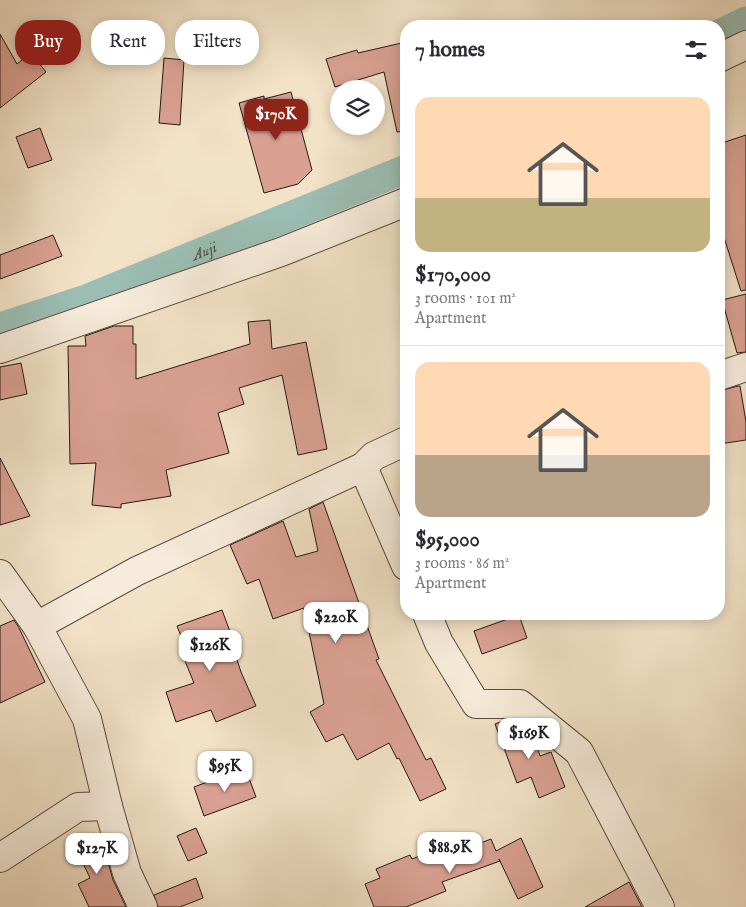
<!DOCTYPE html>
<meta charset="utf-8">
<style>
:root{--surface:#fff;--page:#f2f2f3;--text:#2b2b33;--muted:#7c7c81;--line:#e1e1e2;--accent:#8f2418}
body{margin:0;font-family:"IM FELL English",serif;background:var(--page);color:var(--text);height:100vh;display:flex;flex-direction:column;font-size:19px;white-space:nowrap}
*{box-sizing:border-box;margin:0}
p{font-size:16px;color:var(--muted)}
.icon{flex:none;width:28px;height:28px;fill:none;stroke:currentColor;stroke-width:2;stroke-linecap:round;stroke-linejoin:round}
.map{position:relative;flex:1;overflow:hidden}
.details{position:absolute;left:400px;top:20px;width:325px;height:600px;display:flex;flex-direction:column;background:var(--surface);border-radius:20px;box-shadow:0 2px 12px #0003}
.details>*{flex:none}
.banner{position:absolute;left:15px;top:20px;width:310px;height:45px;display:flex;gap:10px}
.buttons{position:absolute;left:330px;top:80px;display:grid;gap:10px}
.buttons a{display:grid;place-items:center;width:55px;height:55px;border-radius:50%;background:var(--surface);box-shadow:0 2px 12px #0003;font-size:25px}
.price{position:absolute;translate:-50% -42px;padding:0 11px;border-radius:10px;background:#fff;color:#222;font-size:16px;line-height:32px;filter:drop-shadow(0 1px 2px #0008)}
.price::after{content:'';position:absolute;left:50%;top:30px;width:15px;height:11px;margin-left:-8px;background:inherit;clip-path:polygon(0 0,100% 0,50% 100%)}
.price.on{background:var(--accent);color:#fff}
ul{padding:0;list-style:none}
li{display:grid;align-content:center;gap:10px;height:265px;padding:0 15px}
li+li{border-top:1px solid var(--line)}
li span{display:grid;place-items:center;height:155px;border-radius:15px;color:#555}
li>.icon{margin-inline-start:auto}
span .icon{width:90px;height:90px;fill:#fffc;stroke-width:1}
li b{font-size:21px}
h2{display:flex;justify-content:space-between;align-items:center;height:60px;padding:0 15px;font-size:21px}
.pill{padding:0 18px;border-radius:20px;background:var(--surface);box-shadow:0 2px 12px #0003;font-size:18px;line-height:45px}
.pill.on{background:var(--accent);color:#fff}
.map>svg:first-child{display:block}
.lines{fill:none;stroke-linecap:round;stroke-linejoin:round}
.canal{stroke:#9bbeb4;stroke-width:29}
.building{fill:#daa193;stroke:#241913}
.minor-casing{stroke:#584b40;stroke-width:30}
.minor{stroke:#f7ecdb;stroke-width:28}
.labels{text-anchor:middle;dominant-baseline:central;stroke-width:4.5;stroke-linejoin:round;paint-order:stroke}
.water-label{font-size:15px;font-style:italic;fill:#4e534b;stroke:#f7ecdb}
</style>
<div class="map">
<svg width="746" height="907" viewBox="0 0 746 907">
<rect width="100%" height="100%" fill="#f2e2c7"/>
<filter id="stains"><feTurbulence type="fractalNoise" baseFrequency=".004" numOctaves="4"/><feColorMatrix values="0 0 0 0 .2 0 0 0 0 .09 0 0 0 0 .02 0 0 0 .5 -.17"/></filter>
<radialGradient id="worn" r=".72"><stop offset=".6" stop-color="#630" stop-opacity="0"/><stop offset="1" stop-color="#630" stop-opacity=".3"/></radialGradient>
<g class="lines">
<g class="canal">
<path d="M719,34L746,21"/>
<path id="s1" d="M0,327L86,299L406,169"/>
</g>
</g>
<g class="building">
<path d="M0,34L17,64L31,53L46,72L0,108Z"/>
<path d="M406,42V131L397,132L384,72L335,87L326,59L357,50L358,53Z"/>
<path d="M164,58L184,60L180,125L159,123Z"/>
<path d="M291,92L312,170L298,184L264,193L239,103L264,96V99Z"/>
<path d="M40,128L52,160L28,168L16,137Z"/>
<path d="M746,135V290L741,291L722,231H724L719,213V144Z"/>
<path d="M53,235L62,256L0,279V255Z"/>
<path d="M746,294V352L737,353L722,300Z"/>
<path d="M270,320L272,349L306,342L327,449L298,455L282,375L239,388L244,404L218,413L229,453L166,470L171,496L121,504V508L92,505L96,463L70,464L68,346H86L85,336L114,326H133V344H136V379L250,344L248,322Z"/>
<path d="M21,363L27,394L0,400V367Z"/>
<path d="M738,386H740L746,422V440L719,444V391Z"/>
<path d="M0,458L30,516L0,525Z"/>
<path d="M323,502L379,659L376,660L426,760L431,758L446,789L420,801L399,758L397,759L389,743L357,760L343,734L326,742L310,712L324,704L304,608L273,619L259,579L247,584L230,545L283,521L296,557L318,551L309,509Z"/>
<path d="M222,610L232,637L230,638L241,672L256,706L216,722L211,710L176,722L166,692L194,683L183,656L188,654L177,626Z"/>
<path d="M519,615L527,638L482,654L474,631Z"/>
<path d="M14,620L19,628L45,682L0,703V626Z"/>
<path d="M506,720H514L523,727L531,748L537,746L540,756L551,752L565,787L539,798L531,777L517,783L495,724Z"/>
<path d="M246,770L256,797L204,816L194,787L215,779L216,782Z"/>
<path d="M196,828L207,853L188,861L177,836Z"/>
<path d="M94,833L108,862L113,880L126,907H89L78,884L90,878L73,842Z"/>
<path d="M521,838L543,887L518,899L499,859L500,861L442,882L446,891L406,907H374L365,884L380,878L376,869L410,855L412,859L430,852L434,861L491,839L496,851Z"/>
<path d="M196,878L203,898L180,907H158L154,895Z"/>
<path d="M629,882L642,907H585Z"/>
</g>
<g class="lines">
<defs>
<g id="minor">
<path d="M719,58L746,45"/>
<path d="M0,349L281,252L406,202"/>
<path d="M719,376L746,367"/>
<path d="M363,467L406,566"/>
<path d="M0,574L37,626L87,719L108,806L127,873L143,907"/>
<path d="M427,614L439,643L476,704H520L579,752L660,907"/>
<path d="M37,626L137,571L363,467L374,456L406,441"/>
<path d="M0,858L78,807L108,806"/>
</g>
</defs>
<use href="#minor" class="minor-casing"/>
<use href="#minor" class="minor"/>
</g>
<g class="labels">
<g class="water-label">
<text stroke="none"><textPath href="#s1" startOffset="218">Auji</textPath></text>
</g>
</g>
<rect width="100%" height="100%" filter="url(#stains)"/>
<rect width="100%" height="100%" fill="url(#worn)"/>
</svg>
<div class="buttons">
<a><svg class="icon" aria-label="layers" viewBox="0 0 24 24"><path d="M12 4l9 5-9 5-9-5zM3 14l9 5 9-5"/></svg></a>
</div>
<b class="price on" style="left:276px;top:141px">$170K</b>
<b class="price" style="left:336px;top:644px">$220K</b>
<b class="price" style="left:210px;top:672px">$126K</b>
<b class="price" style="left:529px;top:760px">$169K</b>
<b class="price" style="left:225px;top:793px">$95K</b>
<b class="price" style="left:450px;top:874px">$88.9K</b>
<b class="price" style="left:97px;top:875px">$127K</b>
<div class="banner">
<a class="pill on">Buy</a>
<a class="pill">Rent</a>
<a class="pill">Filters</a>
</div>
<section class="details">
<h2>7 homes<svg class="icon" aria-label="filters" viewBox="0 0 24 24"><path d="M4 7h16M4 17h16"/><circle cx="9" cy="7" r="2"/><circle cx="15" cy="17" r="2"/></svg></h2>
<ul>
<li><span style="background:linear-gradient(#ffd9b3 65%,#c2b280 0)"><svg class="icon" aria-label="home" viewBox="0 0 24 24"><path d="M3 11l9-7 9 7M6 9v11h12V9"/></svg></span><div><b>$170,000</b><p>3 rooms · 101 m²</p><p>Apartment</p></div></li>
<li><span style="background:linear-gradient(#ffd9b3 60%,#b9a48a 0)"><svg class="icon" aria-label="home" viewBox="0 0 24 24"><path d="M3 11l9-7 9 7M6 9v11h12V9"/></svg></span><div><b>$95,000</b><p>3 rooms · 86 m²</p><p>Apartment</p></div></li>
</ul>
</section>
</div>
